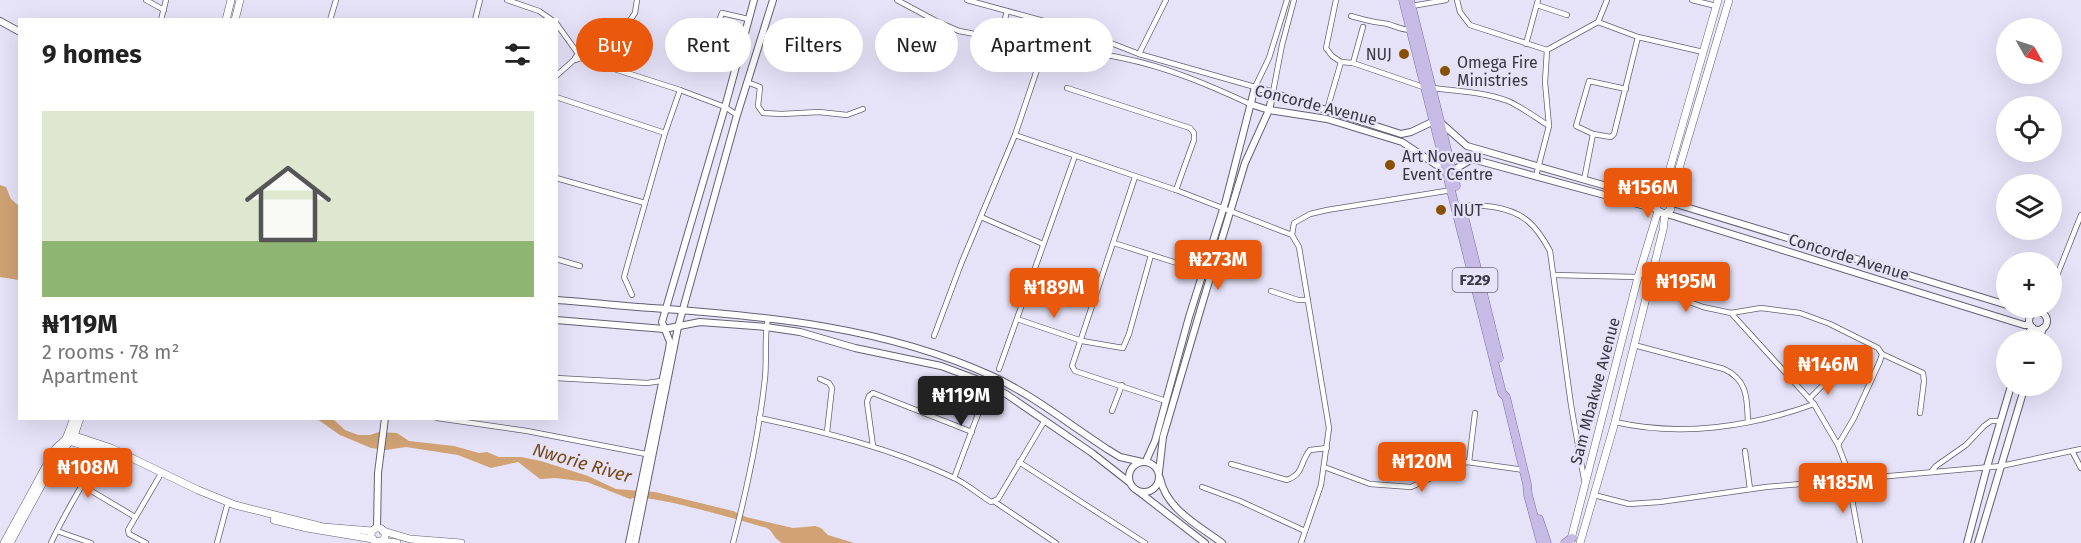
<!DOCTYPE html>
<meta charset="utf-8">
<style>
:root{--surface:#fff;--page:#f6f6f6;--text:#222;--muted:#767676;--line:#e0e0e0;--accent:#ea580c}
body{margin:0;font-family:"Fira Sans",sans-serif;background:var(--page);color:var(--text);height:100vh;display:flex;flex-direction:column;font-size:22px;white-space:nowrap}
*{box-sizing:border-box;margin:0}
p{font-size:20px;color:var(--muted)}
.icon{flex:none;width:33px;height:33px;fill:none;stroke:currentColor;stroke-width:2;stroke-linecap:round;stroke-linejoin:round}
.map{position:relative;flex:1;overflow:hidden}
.details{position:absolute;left:18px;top:18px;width:540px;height:402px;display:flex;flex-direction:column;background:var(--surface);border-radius:0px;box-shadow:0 6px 24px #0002}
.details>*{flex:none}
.banner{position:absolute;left:576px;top:18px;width:570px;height:54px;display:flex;gap:12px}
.needle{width:39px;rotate:129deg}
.buttons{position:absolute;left:1996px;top:18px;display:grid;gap:12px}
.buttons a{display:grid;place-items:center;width:66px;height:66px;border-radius:50%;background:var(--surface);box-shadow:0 6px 24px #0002;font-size:30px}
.price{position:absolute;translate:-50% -51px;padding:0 14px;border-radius:6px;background:var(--accent);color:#fff;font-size:20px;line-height:39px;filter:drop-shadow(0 2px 3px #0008)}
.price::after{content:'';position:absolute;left:50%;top:36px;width:18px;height:14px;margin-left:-9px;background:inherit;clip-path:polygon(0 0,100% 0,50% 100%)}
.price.selected{background:#222;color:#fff}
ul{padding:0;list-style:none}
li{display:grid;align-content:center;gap:12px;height:318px;padding:0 24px}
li+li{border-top:2px solid var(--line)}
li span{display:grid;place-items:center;height:186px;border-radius:0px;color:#555}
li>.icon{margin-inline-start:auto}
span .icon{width:108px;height:108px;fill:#fffc;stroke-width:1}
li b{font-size:26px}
h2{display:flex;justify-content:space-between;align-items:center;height:72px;padding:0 24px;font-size:26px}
.pill{padding:0 21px;border-radius:27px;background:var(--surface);box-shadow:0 6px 24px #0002;font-size:21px;line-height:54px}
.pill.selected{background:var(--accent);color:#fff}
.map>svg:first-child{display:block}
.water{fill:#d0a274}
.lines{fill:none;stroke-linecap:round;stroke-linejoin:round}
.minor-casing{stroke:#636072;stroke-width:6}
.tertiary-casing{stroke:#636072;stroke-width:8}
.secondary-casing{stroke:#636072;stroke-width:8}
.primary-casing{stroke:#7a6fa0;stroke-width:9}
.minor{stroke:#fff;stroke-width:4.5}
.tertiary{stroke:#fff;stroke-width:6}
.secondary{stroke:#fff;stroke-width:7}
.primary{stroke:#c5bbe5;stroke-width:8}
.poi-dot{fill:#885101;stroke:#e6e2f8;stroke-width:2}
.labels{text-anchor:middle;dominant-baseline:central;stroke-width:4.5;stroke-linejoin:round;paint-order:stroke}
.shield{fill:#e6e2f8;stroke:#6c6a76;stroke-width:1.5}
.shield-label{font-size:15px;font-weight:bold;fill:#38363f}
.poi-label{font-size:16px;fill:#38363f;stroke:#e6e2f8;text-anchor:start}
.street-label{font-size:16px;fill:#38363f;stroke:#e6e2f8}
.water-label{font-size:18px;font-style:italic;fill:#774a15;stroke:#e6e2f8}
</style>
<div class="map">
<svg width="2081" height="543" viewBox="0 0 2081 543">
<rect width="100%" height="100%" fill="#e6e2f8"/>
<g class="water">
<path d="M0,185L6,187L11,199L19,206V280L0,277Z"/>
<path d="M317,419H333L345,430L358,435H370L379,432L397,433L409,441L454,446L479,453L487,452L499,457H521L541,461L588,476L616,489L655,492L733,511L746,517L780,525L793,528L815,526L821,528L828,535L854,543H782C772,537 774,532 767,528C745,522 644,491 630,499L587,482L556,478L540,479L518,462L491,468L458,455L406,447L386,450L371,448L340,435Z"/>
</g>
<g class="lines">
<defs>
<g id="minor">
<path d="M146,0L164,10"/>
<path d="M507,0L539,11L552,20"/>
<path d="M897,0L936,21L959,31C1013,42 1068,47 1122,58C1167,67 1209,85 1250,104"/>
<path d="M967,0L1051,23L1070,27L1139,54L1255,87L1269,58L1287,0"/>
<path d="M1457,0L1460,12L1470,25L1547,50L1598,22L1607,0"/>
<path d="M1692,0L1716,6"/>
<path d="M1537,5L1567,15"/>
<path d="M1412,6L1446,0"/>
<path d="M1351,16C1362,19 1371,22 1382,23C1393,24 1399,30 1412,30"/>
<path d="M161,20L166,0"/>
<path d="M330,20L336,0"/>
<path d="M475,20L480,0"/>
<path d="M1598,22L1638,37L1703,52"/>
<path d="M556,23L579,55"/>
<path d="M683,23L713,36L722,13L748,19"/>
<path d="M1000,39L1007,11"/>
<path d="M1526,44L1538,0"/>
<path d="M1139,54L1166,0"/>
<path d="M580,58L577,55L575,58L576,60L580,58L680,90L725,107L737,115"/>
<path d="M1341,62L1353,63L1426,88"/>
<path d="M1353,63L1363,27"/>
<path d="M613,69L624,29L635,13L637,0"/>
<path d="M556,76L575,59"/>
<path d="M747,82L760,87L758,106L763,113L782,114L819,112L847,115L863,109"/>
<path d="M1067,88L1190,128L1194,133V140L1176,190"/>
<path d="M1432,88C1457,91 1484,92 1508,101C1522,107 1536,118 1549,126"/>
<path d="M1626,89L1589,81L1576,126L1593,134L1611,137L1614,134L1638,37"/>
<path d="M1273,92L1282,45L1294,0"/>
<path d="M556,97L665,133"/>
<path d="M1327,110L1341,62L1332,56L1326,48L1336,0"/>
<path d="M1015,135L1176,190L1292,235"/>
<path d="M1536,176L1549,126L1545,82L1547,50"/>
<path d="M1135,177L1072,366L1075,371L1166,401"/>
<path d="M556,178L645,203"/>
<path d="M1584,180L1593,134"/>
<path d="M1456,207C1469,204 1481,205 1494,207C1524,212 1536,225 1550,251L1571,405L1584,479"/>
<path d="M981,217L1043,244"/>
<path d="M1114,243L1183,265"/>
<path d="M556,259L580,266"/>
<path d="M1554,275L1638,277"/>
<path d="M1649,287L1703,307L1731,313L1761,308L1800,313L1830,324L1878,348L1882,354L1880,361L1854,418L1838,445L1814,404L1731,313"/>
<path d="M2052,288L2081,215"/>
<path d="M1271,291L1298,300H1308"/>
<path d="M632,295L624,277L665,133L680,90"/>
<path d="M2042,313L2044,308"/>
<path d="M1017,319L1082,341L1123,348L1129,334L1151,255"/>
<path d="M934,336L961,264L1015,135L1045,46V34L1051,23"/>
<path d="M1634,345L1724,369C1748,380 1747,399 1748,422"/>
<path d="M1882,354L1923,373L1924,381L1920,413"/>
<path d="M999,369L1075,156"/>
<path d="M556,378L647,383L661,381"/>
<path d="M820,379L829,383L832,388L827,432"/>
<path d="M1809,399L1830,378"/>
<path d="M1112,411L1122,385"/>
<path d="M437,418L527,431L646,454"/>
<path d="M759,418C825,432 890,448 952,477C966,483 978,494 991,502L998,499L1045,420"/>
<path d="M1615,422C1681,437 1751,427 1814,404"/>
<path d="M1838,445L1846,466L1860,543"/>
<path d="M873,446L867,402L869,396L873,393L972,432"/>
<path d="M1745,451L1750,489"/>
<path d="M2072,451L2081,468"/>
<path d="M1019,462L1145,543"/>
<path d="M1469,462L1475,413"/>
<path d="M1231,464L1287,480C1305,473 1299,463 1310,450L1327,448"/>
<path d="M1324,467L1370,484L1411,487L1467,462L1524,470"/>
<path d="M1931,472L1936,466L1966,445L1984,426L1991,421H2000"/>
<path d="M954,478L989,385"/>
<path d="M83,486L135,517"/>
<path d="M1202,487L1240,501L1305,531"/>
<path d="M1594,495L1629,504L1660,502L1766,487L2001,466L2081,449"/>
<path d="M995,502L1056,543"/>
<path d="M57,531L91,543"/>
<path d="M51,543C66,510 86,480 103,448"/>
<path d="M146,543L129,534L128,530L162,472"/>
<path d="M217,543L228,502"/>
<path d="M733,543C747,489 759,434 765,378C767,359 764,337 768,318"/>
<path d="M1301,543L1321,485L1329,428L1299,247L1292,235L1294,223L1310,214L1327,210L1452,190"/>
</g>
<g id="tertiary">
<path d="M0,21L20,32"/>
<path d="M1250,104L1269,110L1327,119L1402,142L1447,172"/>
<path d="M1440,122L1467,146L1659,201"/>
<path d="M1452,171L1472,159L1656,209"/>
<path d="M1670,204H1676L2007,305"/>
<path d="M1667,214L2024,325H2030"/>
<path d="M556,300C588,302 620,306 652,308C767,316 885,327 992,376C1033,395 1070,425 1107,449L1120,457L1142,462"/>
<path d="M2015,308L2035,313"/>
<circle cx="2038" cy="321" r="9"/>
<path d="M556,320L664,329L700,322L766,327L800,332L855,348L941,366L976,379L1006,394L1092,453L1129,482"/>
<path d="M2025,340L2032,327"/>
<path d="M2039,340L2043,328"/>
<path d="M1146,461L1155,441L1189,317L1226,200L1255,87L1401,134L1411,132L1434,121"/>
<circle cx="1144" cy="477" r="15"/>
<path d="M1159,472L1163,437L1203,301L1245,163L1269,110L1273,92"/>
<path d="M1160,478C1166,509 1198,525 1222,543"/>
<path d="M1138,491L1205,543"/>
<path d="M377,528L378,473L385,418"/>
<path d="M629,543L669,349L670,342L662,322L725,107L754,0"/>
<path d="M635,543L678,327L737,115L773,0"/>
<path d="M1967,543L1987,467L2011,386"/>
<path d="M1978,543L2025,386"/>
</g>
<g id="secondary">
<path d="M226,20L231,0"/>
<path d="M235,20L240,0"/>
<path d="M1661,200L1718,0"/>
<path d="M1669,202L1666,200L1659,201L1656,207L1658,211L1665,214L1671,209L1669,202L1729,0"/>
<path d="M66,439C72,444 98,448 109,452"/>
<path d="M66,439L74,418"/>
<path d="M274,520L307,528L373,539"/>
<circle cx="378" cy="535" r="7"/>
<path d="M383,531L410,539L461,543"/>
<path d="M380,541L397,543"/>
<path d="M4,543L56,448L66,439L74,436L81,438L111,448L198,490L235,505L323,527L372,531"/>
<path d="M10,543L55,460L74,436L80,418"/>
<path d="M1570,543L1638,277L1658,211"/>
<path d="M1580,543L1615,422L1663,230L1665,214"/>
</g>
<g id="primary">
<path d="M1403,0L1502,393L1506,397L1527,484L1528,495L1541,543"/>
<path d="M1410,0L1456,186"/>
<path d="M1463,212L1499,358"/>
<path d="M1539,519L1547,543"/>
<path d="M1565,543L1572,538"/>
</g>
</defs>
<use href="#minor" class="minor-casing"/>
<use href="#tertiary" class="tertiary-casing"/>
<use href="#secondary" class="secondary-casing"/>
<use href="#primary" class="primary-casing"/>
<use href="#minor" class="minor"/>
<use href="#tertiary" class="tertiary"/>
<use href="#secondary" class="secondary"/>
<use href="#primary" class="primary"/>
</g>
<g class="poi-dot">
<circle cx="1404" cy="54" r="6"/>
<circle cx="1445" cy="71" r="6"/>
<circle cx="1390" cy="165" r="6"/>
<circle cx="1441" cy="210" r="6"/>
</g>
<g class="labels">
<rect class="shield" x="1452.5" y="268" width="45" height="24" rx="4.5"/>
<g class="shield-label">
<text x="1475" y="280">F229</text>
</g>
<g class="poi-label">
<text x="1392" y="54" text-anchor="end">NUJ</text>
<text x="1457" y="62">Omega Fire<tspan x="1457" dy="18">Ministries</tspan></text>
<text x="1402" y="156">Art Noveau<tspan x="1402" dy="18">Event Centre</tspan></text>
<text x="1453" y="210">NUT</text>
</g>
<g class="street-label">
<text transform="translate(1316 105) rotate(14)">Concorde Avenue</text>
<text transform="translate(1849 257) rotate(17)">Concorde Avenue</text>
<text transform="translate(1595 391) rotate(-75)">Sam Mbakwe Avenue</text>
</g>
<g class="water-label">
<text transform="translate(582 463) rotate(16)">Nworie River</text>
</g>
</g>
</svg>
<div class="buttons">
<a><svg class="needle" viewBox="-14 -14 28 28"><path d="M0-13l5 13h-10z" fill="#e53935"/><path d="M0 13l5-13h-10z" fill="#767676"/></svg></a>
<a><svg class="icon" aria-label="locate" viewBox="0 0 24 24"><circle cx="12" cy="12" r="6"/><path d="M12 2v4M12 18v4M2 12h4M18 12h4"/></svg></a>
<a><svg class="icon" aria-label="layers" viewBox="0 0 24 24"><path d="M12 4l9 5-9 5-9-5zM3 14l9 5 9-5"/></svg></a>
<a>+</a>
<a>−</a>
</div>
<b class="price" style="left:1648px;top:219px">₦156M</b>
<b class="price" style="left:1218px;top:291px">₦273M</b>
<b class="price" style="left:1686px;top:313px">₦195M</b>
<b class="price" style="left:1054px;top:319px">₦189M</b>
<b class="price" style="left:1828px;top:396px">₦146M</b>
<b class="price selected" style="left:961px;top:427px">₦119M</b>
<b class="price" style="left:1422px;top:493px">₦120M</b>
<b class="price" style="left:88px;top:499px">₦108M</b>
<b class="price" style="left:1843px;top:514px">₦185M</b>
<div class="banner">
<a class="pill selected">Buy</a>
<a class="pill">Rent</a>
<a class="pill">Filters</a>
<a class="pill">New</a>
<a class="pill">Apartment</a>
</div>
<section class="details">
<h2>9 homes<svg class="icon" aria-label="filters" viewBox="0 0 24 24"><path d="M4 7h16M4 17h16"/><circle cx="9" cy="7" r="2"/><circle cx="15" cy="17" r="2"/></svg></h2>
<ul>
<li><span style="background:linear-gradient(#dfe7d0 70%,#8fb573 0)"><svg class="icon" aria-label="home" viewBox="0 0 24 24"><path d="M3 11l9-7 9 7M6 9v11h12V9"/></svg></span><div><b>₦119M</b><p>2 rooms · 78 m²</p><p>Apartment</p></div></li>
</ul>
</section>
</div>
